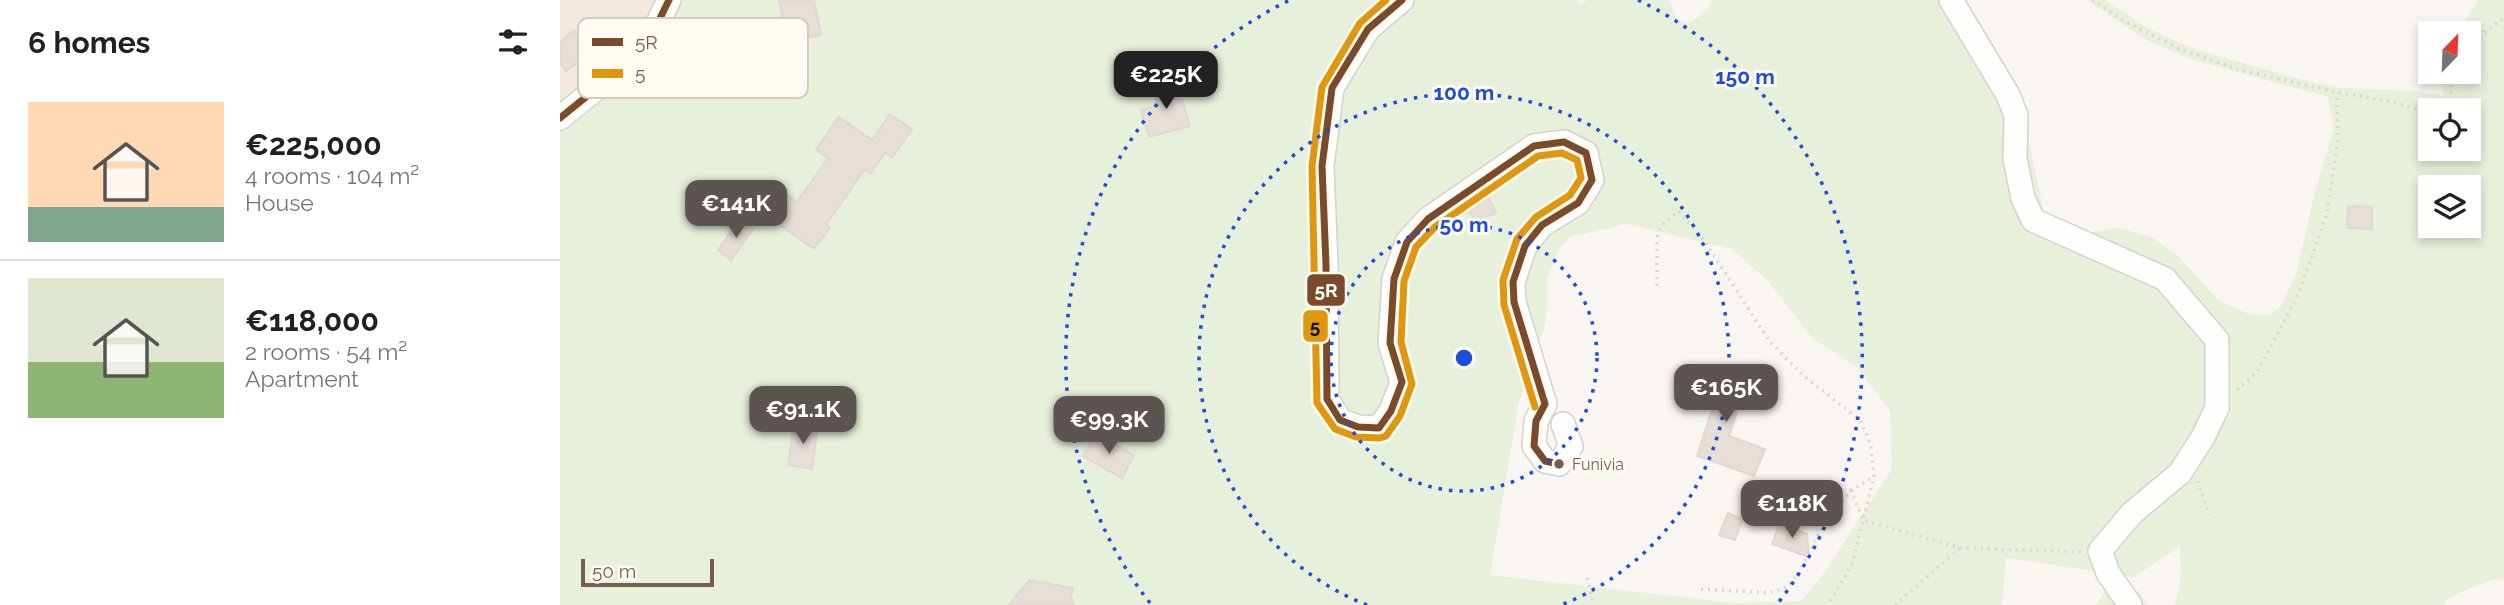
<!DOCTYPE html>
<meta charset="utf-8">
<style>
:root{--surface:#fff;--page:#f2f2f2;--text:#202124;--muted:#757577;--line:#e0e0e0;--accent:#5c5450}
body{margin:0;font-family:Raleway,sans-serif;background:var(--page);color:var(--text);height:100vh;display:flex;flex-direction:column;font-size:26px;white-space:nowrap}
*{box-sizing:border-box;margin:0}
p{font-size:23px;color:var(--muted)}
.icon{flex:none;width:38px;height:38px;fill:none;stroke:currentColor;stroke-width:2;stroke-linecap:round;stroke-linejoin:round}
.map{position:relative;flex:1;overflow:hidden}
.drawer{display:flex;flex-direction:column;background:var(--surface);width:560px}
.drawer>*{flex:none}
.needle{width:46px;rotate:23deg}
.controls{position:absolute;left:1858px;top:21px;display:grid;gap:14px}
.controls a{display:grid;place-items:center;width:63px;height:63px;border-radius:0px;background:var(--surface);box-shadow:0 4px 10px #0003;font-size:35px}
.scale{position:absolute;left:21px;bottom:18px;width:133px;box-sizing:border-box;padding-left:7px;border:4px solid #7a5c4d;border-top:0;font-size:19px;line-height:24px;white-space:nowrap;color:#7a5c4d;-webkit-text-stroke:5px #fffaf3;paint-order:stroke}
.price{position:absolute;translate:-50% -60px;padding:0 16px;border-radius:14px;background:var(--accent);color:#fff;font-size:23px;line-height:46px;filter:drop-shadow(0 2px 4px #0008)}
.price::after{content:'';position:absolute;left:50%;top:42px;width:21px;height:16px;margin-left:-10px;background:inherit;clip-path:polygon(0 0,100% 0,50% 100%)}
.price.on{background:#222;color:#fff}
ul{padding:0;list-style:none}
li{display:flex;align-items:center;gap:21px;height:175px;padding:0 28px}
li+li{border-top:2px solid var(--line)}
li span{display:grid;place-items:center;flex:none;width:196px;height:140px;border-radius:0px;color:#555}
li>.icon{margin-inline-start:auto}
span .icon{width:84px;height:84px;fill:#fffc;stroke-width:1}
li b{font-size:30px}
h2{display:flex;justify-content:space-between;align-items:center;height:84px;padding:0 28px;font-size:30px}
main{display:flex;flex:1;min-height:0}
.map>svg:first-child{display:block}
.residential{fill:#f2e8de}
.green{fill:#e7f0db;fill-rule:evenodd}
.building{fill:#e6ded7;stroke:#e2d8d2;stroke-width:2}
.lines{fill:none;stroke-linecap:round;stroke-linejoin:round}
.minor-casing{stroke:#d7d1cb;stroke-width:26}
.path{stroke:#dcd5d0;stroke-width:3.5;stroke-dasharray:2 5;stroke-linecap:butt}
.minor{stroke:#fefefd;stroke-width:23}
.bus-1-casing{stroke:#fffaf3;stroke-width:12}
.bus-2-casing{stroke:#fffaf3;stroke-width:12}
.bus-1{stroke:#7a4b2a;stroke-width:7}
.bus-2{stroke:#de970f;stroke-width:7}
.ring{fill:none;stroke:#1d4ed8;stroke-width:3.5;stroke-dasharray:3.5 7}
.bus-dot{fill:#7a5c4d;stroke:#fffaf3;stroke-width:2.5}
.labels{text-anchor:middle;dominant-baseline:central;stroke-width:6;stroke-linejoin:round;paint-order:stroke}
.bus-label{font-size:16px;fill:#7a5c4d;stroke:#fffaf3;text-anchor:start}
.key{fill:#fffaf3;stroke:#d7cbc1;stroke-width:2}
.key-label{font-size:19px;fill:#7a5c4d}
.centre{fill:#1d4ed8;stroke:#fffaf3;stroke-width:3.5}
.ring-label{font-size:21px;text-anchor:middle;font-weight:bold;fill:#1d4ed8;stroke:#fffaf3;stroke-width:6;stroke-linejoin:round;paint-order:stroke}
.line-badge{stroke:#fffaf3;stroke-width:2.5}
.badge-label{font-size:19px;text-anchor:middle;font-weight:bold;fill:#fff}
.pale-badge-label{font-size:19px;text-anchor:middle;font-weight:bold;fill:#111}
</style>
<main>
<section class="drawer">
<h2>6 homes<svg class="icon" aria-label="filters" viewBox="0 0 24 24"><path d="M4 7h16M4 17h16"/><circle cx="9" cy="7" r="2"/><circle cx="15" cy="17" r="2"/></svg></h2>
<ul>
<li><span style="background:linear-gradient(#ffd9b3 75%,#7fa58c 0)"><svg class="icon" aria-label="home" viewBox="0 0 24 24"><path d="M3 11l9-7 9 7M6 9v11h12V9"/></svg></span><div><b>€225,000</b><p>4 rooms · 104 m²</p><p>House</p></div></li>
<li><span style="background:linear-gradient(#dfe7d0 60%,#8fb573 0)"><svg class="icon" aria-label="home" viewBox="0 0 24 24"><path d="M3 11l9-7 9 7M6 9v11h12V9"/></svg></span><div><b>€118,000</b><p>2 rooms · 54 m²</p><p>Apartment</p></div></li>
</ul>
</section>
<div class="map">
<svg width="1944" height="605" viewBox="0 0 1944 605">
<rect width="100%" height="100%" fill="#f9f5f0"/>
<path class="residential" d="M0,0H98L84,34L0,99Z"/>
<g class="green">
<path d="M98,0H1018L1020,5L1027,0H1109L1117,20L1129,24L1148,9L1152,0H1402L1449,73L1464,116L1484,214L1525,233L1558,228L1592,237L1618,256L1659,301L1689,314L1709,315L1721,306L1736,274L1756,188L1774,128L1768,97L1631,59L1584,39L1527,0H1546L1589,29L1634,49L1743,80L1780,88L1855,91L1884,96L1880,78L1882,72H1909V33H1897L1918,0H1944V579C1931,578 1889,595 1882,605H1615L1621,578L1620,546L1574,577L1446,558L1442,605H0V99L84,34ZM1871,110H1909V149H1871ZM1871,187H1909V226H1871ZM1066,224L1172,249L1209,282L1252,338L1297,367L1330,411L1332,469L1262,576L1241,601L1175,603L930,575L958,405L986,322L987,279L1000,248L1010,237Z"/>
<path d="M1578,591L1588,605H1535L1545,592Z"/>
</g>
<g class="building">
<path d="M219,0H254L261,35L227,41Z"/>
<path d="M14,30L22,39L26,35L36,46L32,49L33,51L6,71L0,63V42Z"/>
<path d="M617,81L630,126L589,137L581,110L598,106L592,88Z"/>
<path d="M330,114L352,129L332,158L325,153L310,174L304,170L266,225L270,228L254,249L206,216L222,192L237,202L268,158L256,150L279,117L312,140Z"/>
<path d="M928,198L936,212L916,223L908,209Z"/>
<path d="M1788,206L1812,207V229L1787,228Z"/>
<path d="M180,219L193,229L171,260L158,250Z"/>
<path d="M1147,366L1185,378L1174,412L1177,413L1169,436L1205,449L1194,476L1137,456L1155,400L1138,394Z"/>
<path d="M234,423L258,427L252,469L228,465Z"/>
<path d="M535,434L574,455L562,478L523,456Z"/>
<path d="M1168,513L1183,519L1175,540L1159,535Z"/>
<path d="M1220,523L1247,534L1249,557L1212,544Z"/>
<path d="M469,580L513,588L511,597L514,605H449Z"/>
</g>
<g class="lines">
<defs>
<g id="minor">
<path d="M842,0L808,29L772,88L762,166L766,265L767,399L780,420L798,427L819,428L831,411L842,382L830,343L834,279L847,242L868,219L974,146L1004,142L1026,153L1032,180L1018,203L982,225L965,246L953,282L954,302L985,404L976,421L974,446L985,461L999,464L1011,446L1003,424"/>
<path d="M1391,0L1448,95L1456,115L1455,159L1463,198L1473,220L1605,279L1657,340V408L1643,437L1620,473L1572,513L1540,551L1548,573L1570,605"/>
<path d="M0,118L85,49L109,0"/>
</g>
</defs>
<use href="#minor" class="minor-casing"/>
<g class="path">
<path d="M1532,0L1564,21L1622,50L1680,70L1777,92L1833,102L1865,111L1891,105V84L1895,72"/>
<path d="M1909,47L1914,40L1944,18"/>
<path d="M1097,286V238L1101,226L1118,211L1144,240L1210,342L1245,377L1300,420L1306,432L1311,448L1314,477L1292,564L1268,605"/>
<path d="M1677,390L1697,372L1738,295L1767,214L1778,140L1777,92"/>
<path d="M1638,481L1649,515"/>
<path d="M1291,490L1303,520L1400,548L1523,552"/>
<path d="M1027,578L1034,605"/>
<path d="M1141,589L1209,593L1227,587L1239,573L1256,538L1291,490L1312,478"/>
<path d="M1335,605L1400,548"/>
</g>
<use href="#minor" class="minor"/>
<defs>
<g id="bus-1">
<path d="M842,0L808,29L772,88L762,166L766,265L767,399L780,420L798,427L819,428L831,411L842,382L830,343L834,279L847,242L868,219L974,146L1004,142L1026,153L1032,180L1018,203L982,225L965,246L953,282L954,302L985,404L976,421L974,446L985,461L999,464"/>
<path d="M0,118L85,49L109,0"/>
</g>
<path id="bus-2" d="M826,0L800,23L762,87L752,166L757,403L775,429L796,437L820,438L826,436L840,416L852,384L841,342L844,281L856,247L875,227L978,156L1002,153L1017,160L1021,178L1010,195L976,217L957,239L943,280L944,305L975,407"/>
</defs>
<use href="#bus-1" class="bus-1-casing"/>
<use href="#bus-2" class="bus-2-casing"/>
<use href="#bus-1" class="bus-1"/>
<use href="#bus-2" class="bus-2"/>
</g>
<g class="ring">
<circle cx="904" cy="358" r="133"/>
<path d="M807 605A265 265 0 1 1 1001 605"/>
<path d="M590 603A398 398 0 0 1 730 0M1078 0A398 398 0 0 1 1218 603"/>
</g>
<circle class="bus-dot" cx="999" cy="464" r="6"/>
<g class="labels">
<g class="bus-label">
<text x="1012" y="464">Funivia</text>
</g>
</g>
<rect x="18" y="18" width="230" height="80" rx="10" class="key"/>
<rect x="32" y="38" width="31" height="8" fill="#7a4b2a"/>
<rect x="32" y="69" width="31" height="9" fill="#de970f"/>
<g class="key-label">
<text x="75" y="49">5R</text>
<text x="75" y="80">5</text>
</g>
<circle cx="904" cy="358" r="10" class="centre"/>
<g class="ring-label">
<text x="1185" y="84">150 m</text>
<text x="904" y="100">100 m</text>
<text x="904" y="232">50 m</text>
</g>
<g class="line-badge">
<rect x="746" y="273" width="40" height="34" rx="7" fill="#7a4b2a"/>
<rect x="742" y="309" width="27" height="34" rx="7" fill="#de970f"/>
</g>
<g class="badge-label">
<text x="766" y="297">5R</text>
</g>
<g class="pale-badge-label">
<text x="755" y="333">5</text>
</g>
</svg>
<div class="controls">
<a><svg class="needle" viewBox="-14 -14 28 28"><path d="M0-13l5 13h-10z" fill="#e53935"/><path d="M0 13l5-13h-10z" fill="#757577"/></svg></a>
<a><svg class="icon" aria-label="locate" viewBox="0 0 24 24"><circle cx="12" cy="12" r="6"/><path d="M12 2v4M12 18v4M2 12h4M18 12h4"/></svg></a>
<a><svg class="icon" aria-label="layers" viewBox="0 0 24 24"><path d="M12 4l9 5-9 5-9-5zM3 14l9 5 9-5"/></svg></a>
</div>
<div class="scale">50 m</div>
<b class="price on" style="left:606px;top:111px">€225K</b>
<b class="price" style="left:176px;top:240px">€141K</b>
<b class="price" style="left:1166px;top:424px">€165K</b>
<b class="price" style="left:243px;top:446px">€91.1K</b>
<b class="price" style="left:549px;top:456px">€99.3K</b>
<b class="price" style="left:1232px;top:540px">€118K</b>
</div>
</main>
